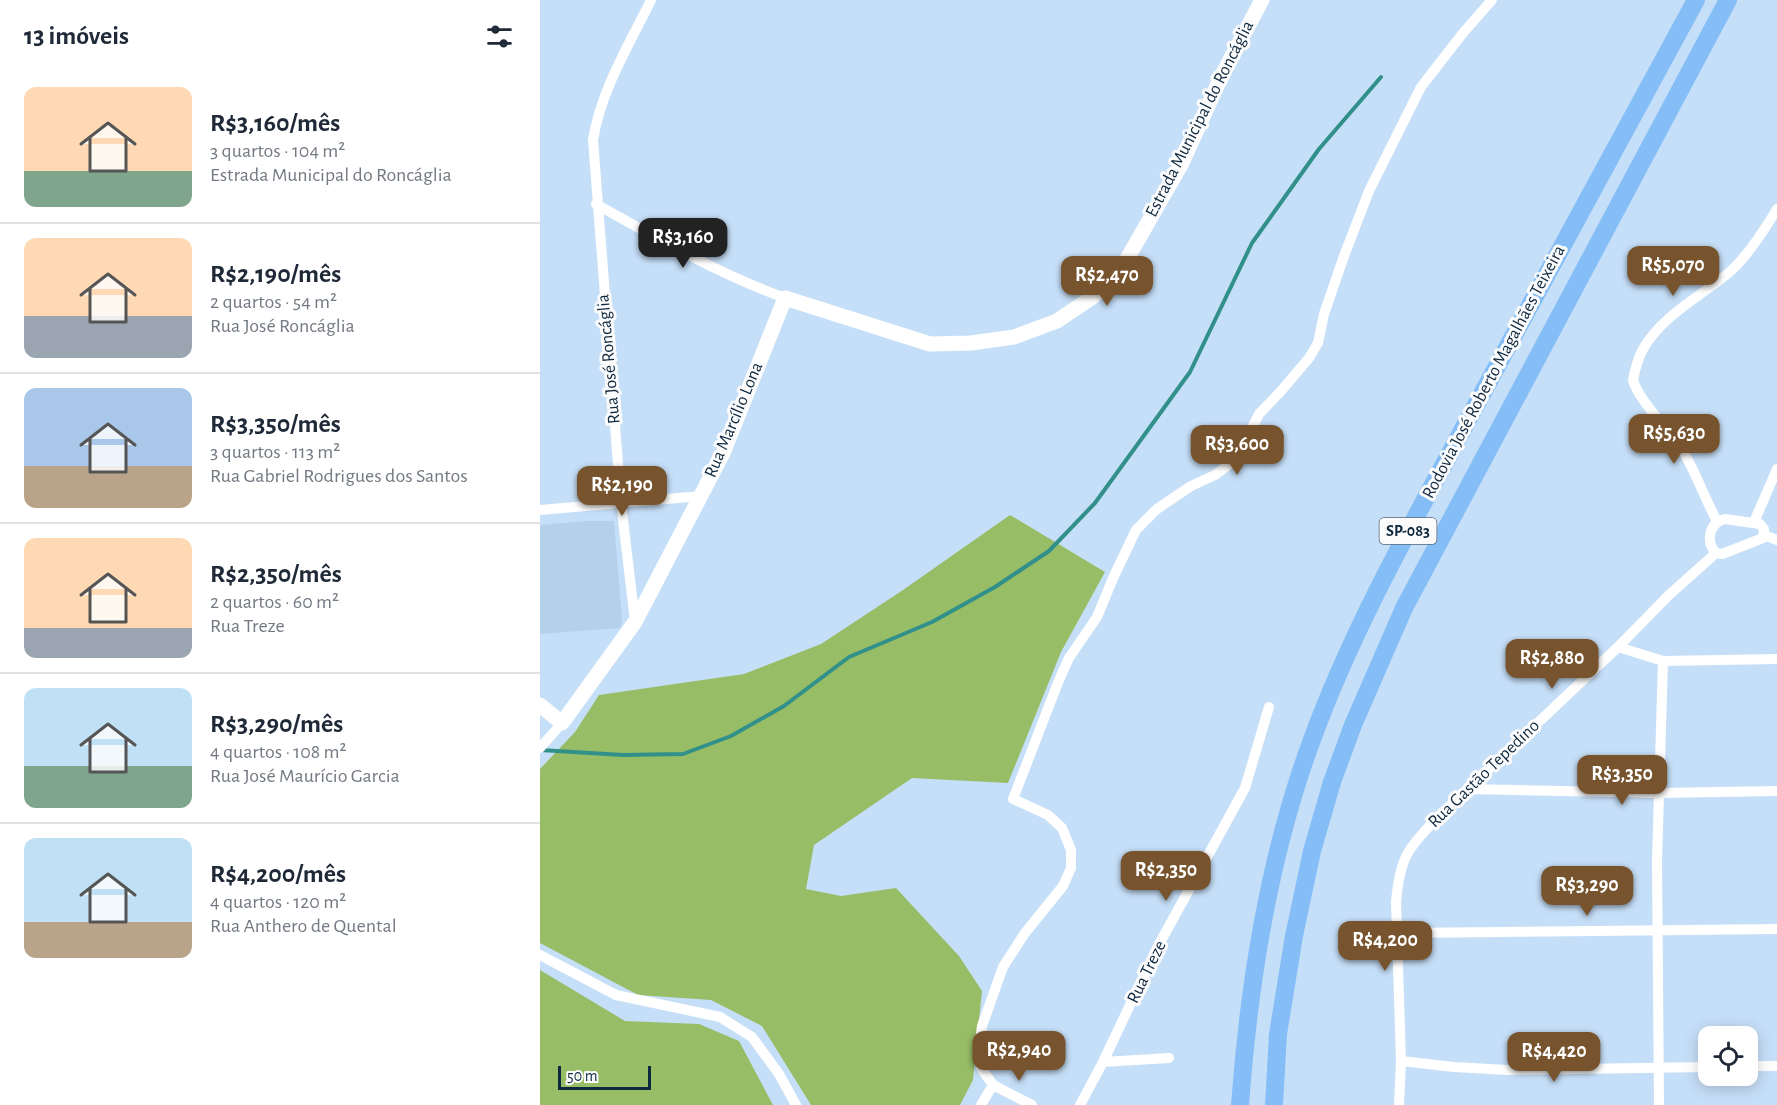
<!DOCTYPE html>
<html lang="pt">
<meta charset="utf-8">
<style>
:root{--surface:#fff;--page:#f6f6f7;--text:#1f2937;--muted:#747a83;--line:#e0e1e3;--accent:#77542d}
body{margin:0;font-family:"Alegreya Sans",sans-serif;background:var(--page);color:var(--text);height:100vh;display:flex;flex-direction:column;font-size:22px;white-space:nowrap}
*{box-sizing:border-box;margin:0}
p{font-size:20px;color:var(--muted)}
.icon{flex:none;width:33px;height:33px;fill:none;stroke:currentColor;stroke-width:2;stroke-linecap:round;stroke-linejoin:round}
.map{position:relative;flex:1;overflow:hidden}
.side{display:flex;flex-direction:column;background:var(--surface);width:540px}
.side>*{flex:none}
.tools{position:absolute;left:1158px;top:1026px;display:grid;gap:12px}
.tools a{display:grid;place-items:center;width:60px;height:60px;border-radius:12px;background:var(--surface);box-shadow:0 3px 15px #0003;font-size:30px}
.scale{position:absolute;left:18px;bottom:15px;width:93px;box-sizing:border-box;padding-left:6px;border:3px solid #0e283f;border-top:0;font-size:16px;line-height:21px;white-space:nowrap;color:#0e283f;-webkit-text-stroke:4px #fcfcfc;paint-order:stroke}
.price{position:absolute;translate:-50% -51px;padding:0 14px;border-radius:12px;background:var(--accent);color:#fff;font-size:20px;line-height:39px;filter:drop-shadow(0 2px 3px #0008)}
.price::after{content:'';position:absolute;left:50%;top:36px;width:18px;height:14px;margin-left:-9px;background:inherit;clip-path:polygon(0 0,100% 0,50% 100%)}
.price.active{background:#222;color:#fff}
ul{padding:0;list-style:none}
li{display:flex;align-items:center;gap:18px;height:150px;padding:0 24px}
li+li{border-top:2px solid var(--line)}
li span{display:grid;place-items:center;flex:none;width:168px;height:120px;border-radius:12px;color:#555}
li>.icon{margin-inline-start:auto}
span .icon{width:72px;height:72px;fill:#fffc;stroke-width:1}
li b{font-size:26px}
h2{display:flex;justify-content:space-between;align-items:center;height:72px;padding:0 24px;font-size:26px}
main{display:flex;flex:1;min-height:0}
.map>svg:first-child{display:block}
.built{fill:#b5d0eb}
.green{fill:#97bd67}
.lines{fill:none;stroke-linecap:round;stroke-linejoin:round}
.stream{stroke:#32908a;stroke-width:4}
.street{stroke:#fff;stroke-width:10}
.secondary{stroke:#fff;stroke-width:15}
.highway{stroke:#85bef6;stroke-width:18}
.labels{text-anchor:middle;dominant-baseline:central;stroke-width:6;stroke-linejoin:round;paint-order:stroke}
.shield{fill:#fcfcfc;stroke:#556878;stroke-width:1.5}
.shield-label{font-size:16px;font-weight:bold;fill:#0e283f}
.street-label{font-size:18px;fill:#0e283f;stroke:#fcfcfc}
</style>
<main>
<section class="side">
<h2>13 imóveis<svg class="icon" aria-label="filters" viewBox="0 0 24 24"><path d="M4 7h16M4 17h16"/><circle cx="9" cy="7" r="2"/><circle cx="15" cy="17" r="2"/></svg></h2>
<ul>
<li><span style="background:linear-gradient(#ffd9b3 70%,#7fa58c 0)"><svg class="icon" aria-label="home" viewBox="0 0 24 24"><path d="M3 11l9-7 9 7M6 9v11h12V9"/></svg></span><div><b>R$3,160/mês</b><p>3 quartos · 104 m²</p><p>Estrada Municipal do Roncáglia</p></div></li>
<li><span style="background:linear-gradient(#ffd9b3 65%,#9aa5b1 0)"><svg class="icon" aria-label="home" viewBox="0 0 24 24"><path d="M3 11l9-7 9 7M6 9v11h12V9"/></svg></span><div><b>R$2,190/mês</b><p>2 quartos · 54 m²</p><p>Rua José Roncáglia</p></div></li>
<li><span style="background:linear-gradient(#a9c7e8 65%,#b9a48a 0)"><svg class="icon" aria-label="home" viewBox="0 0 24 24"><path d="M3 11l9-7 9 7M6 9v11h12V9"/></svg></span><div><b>R$3,350/mês</b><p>3 quartos · 113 m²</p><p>Rua Gabriel Rodrigues dos Santos</p></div></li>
<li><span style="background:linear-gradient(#ffd9b3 75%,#9aa5b1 0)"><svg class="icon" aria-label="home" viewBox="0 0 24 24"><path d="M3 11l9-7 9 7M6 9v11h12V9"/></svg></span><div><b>R$2,350/mês</b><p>2 quartos · 60 m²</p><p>Rua Treze</p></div></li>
<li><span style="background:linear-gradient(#bfe0f5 65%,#7fa58c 0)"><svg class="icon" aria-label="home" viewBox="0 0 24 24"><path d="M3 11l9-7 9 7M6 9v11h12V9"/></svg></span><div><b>R$3,290/mês</b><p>4 quartos · 108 m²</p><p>Rua José Maurício Garcia</p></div></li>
<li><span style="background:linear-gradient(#bfe0f5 70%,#b9a48a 0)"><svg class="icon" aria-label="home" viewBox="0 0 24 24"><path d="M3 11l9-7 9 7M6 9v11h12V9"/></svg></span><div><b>R$4,200/mês</b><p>4 quartos · 120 m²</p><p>Rua Anthero de Quental</p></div></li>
</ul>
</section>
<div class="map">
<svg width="1237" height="1105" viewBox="0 0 1237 1105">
<rect width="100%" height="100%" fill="#c6dff8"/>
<path class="built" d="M48,521H74L82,620L80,628L0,634V525Z"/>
<g class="green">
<path d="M470,515L565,572L521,652L468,783L372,778L274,845L266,889L301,896L356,888L419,956L442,991L433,1080L420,1105H271L222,1026L171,1000L98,995L0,943V769L35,732L59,695L204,674L281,644L363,590Z"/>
<path d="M0,970L85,1021L159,1024L199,1041L233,1105H0Z"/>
</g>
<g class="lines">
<path class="stream" d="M0,750L83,755L143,754L191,736L244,706L309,657L392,622L455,587L509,551L555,503L650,372L712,243L779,149L841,77"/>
<g class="street">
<path d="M56,204C118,239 179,274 245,298"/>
<path d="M0,510L161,496"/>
<path d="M1185,519L1220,524L1224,529L1223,538L1182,554L1176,553C1165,541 1169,523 1185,519Z"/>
<path d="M1177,521C1165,499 1157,475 1144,453C1131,432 1098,400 1093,380C1095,370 1098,358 1103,349C1122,316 1158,298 1186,275C1204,261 1225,229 1237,209"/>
<path d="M1214,522L1237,469"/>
<path d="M1224,535L1237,540"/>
<path d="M95,621L81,503L53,140C61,90 89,45 111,0"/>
<path d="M1078,647L1123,661L1237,659"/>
<path d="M0,748L22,723"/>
<path d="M928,789L1119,793L1237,791"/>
<path d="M858,933L1237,929"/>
<path d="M0,955L76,995L180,1017L212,1037L239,1074L256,1105"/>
<path d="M861,1061L914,1067L967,1070L1168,1067"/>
<path d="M563,1062L629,1058"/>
<path d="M1208,1066H1237"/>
<path d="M453,1085L492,1105"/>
<path d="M441,1105L453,1085L441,1068L439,1048L442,1026L463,967L485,933L523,886L531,868V850L522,828L508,815L473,799L519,680L529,658L557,617L574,576L596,530L617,509L651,486L675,475L696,459L719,414L741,391L769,358L778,343L784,314L804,256L829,191L881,87L923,33L952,0"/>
<path d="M540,1105L563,1062L617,948L705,788L729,707"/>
<path d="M859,1105L861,1061L856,902C860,857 867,850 897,818L1078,647L1129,595L1176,553"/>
<path d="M1119,1105L1117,861L1123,661"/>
</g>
<path class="secondary" d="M0,705L22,723L95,622L183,453L245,298L390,344L431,343L474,337L517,321L554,296L587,259L642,163L682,75L722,0"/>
<g class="highway">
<path d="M700,1105C709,981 729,854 773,737C814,625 874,521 930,416C1005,277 1081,139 1156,0"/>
<path d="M734,1105L738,1034L754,936L772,851L792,782L813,725L864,608L1188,0"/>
</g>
</g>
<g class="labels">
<rect class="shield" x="839.5" y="518" width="57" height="26" rx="4.5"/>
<g class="shield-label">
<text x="868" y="531">SP-083</text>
</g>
<g class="street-label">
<text transform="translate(660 119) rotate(-63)">Estrada Municipal do Roncáglia</text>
<text transform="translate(69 359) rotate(-95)">Rua José Roncáglia</text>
<text transform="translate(954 372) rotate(-62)">Rodovia José Roberto Magalhães Teixeira</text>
<text transform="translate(194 420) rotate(-67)">Rua Marcílio Lona</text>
<text transform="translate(944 774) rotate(-44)">Rua Gastão Tepedino</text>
<text transform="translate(607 972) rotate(-64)">Rua Treze</text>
</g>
</g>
</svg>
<div class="tools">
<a><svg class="icon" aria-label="locate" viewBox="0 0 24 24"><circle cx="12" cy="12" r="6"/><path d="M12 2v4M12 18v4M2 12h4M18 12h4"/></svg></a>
</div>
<div class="scale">50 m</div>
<b class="price active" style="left:143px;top:269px">R$3,160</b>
<b class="price" style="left:1133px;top:297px">R$5,070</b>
<b class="price" style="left:567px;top:307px">R$2,470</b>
<b class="price" style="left:1134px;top:465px">R$5,630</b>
<b class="price" style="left:697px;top:476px">R$3,600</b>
<b class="price" style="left:82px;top:517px">R$2,190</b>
<b class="price" style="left:1012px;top:690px">R$2,880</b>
<b class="price" style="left:1082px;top:806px">R$3,350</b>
<b class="price" style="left:626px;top:902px">R$2,350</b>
<b class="price" style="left:1047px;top:917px">R$3,290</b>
<b class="price" style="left:845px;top:972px">R$4,200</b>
<b class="price" style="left:479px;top:1082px">R$2,940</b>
<b class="price" style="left:1014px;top:1083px">R$4,420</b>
</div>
</main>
